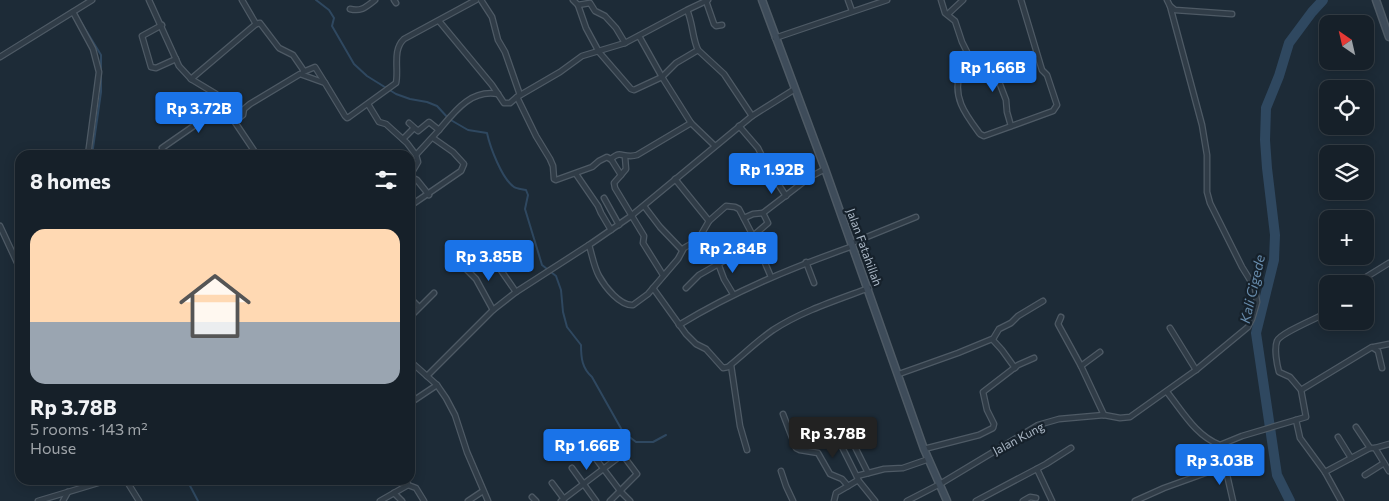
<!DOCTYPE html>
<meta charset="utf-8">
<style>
:root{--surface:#162029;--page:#232d35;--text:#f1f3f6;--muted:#9ea3a8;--line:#353e46;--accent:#1a73e8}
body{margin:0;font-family:Commissioner,sans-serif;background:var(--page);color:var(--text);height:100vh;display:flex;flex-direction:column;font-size:19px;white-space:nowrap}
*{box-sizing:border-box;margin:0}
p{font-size:16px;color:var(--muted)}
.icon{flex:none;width:28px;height:28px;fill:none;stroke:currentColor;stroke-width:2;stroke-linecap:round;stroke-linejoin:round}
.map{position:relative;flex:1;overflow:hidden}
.panel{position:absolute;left:15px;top:150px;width:400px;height:335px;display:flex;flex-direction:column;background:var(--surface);border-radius:15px;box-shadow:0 2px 12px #0003,0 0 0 1px var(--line)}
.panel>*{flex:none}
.needle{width:32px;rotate:326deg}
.fabs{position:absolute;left:1319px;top:15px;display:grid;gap:10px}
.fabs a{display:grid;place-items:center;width:55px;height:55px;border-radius:10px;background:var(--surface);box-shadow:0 2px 12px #0003,0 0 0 1px var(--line);font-size:25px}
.price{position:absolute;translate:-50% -42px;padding:0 11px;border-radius:5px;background:var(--accent);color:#fff;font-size:16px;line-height:32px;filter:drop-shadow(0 1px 2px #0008)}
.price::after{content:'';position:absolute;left:50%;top:30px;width:15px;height:11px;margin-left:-8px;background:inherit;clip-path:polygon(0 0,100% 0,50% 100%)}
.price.on{background:#222;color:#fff}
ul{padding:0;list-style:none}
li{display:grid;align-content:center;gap:10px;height:265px;padding:0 15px}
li+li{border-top:1px solid var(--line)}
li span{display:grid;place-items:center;height:155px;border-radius:15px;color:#555}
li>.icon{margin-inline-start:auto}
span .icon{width:90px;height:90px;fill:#fffc;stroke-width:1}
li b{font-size:21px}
h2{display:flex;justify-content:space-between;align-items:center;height:60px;padding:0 15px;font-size:21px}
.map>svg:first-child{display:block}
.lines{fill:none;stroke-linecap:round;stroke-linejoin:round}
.stream{stroke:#2f4860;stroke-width:2}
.river{stroke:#2f4860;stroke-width:10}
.street-casing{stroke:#4e5a65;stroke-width:7}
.secondary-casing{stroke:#4e5a65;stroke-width:9}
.street{stroke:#303c47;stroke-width:4.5}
.secondary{stroke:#3e4c5a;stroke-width:6}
.labels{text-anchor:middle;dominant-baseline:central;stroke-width:4.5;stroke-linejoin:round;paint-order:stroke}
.street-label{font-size:12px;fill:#aab7c5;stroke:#16212b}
.water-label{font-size:14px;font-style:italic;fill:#678bab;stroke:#16212b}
</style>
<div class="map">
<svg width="1389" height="501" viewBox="0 0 1389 501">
<rect width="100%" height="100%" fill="#1d2b37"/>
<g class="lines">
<g class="stream">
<path d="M316,0L329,10L334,18L332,26L354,64L367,76L396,94L410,99L427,102L437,106L449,119L468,130L487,133C490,147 502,179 514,187C517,189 522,189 526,190L528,195L525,209L542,265L556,276L561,290L563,312L567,327L581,345C581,358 582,368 592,377L623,432L636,442H653L666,435"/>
<path d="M79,19L101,55V92L92,155"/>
<path d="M187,480L198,501"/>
</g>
<path class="river" d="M1290,501L1277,475L1256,333L1274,260L1275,235L1267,168L1265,140L1266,108L1279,76L1289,43L1312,12L1323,0"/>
<defs>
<g id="street">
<path d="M149,0L179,66L191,79L216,94L257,155"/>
<path d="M242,0L256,24L260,23L279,48L293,55L304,71"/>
<path d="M394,0L396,3"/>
<path d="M481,0L492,17L498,40L505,52L520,95"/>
<path d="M573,0L578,5L590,3L595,11L605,16L616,28L625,43"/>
<path d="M848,0L852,11"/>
<path d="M941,0L945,13L955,21L962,42L972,62L969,68L960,73C952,98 966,115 980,134L984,136L1053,111L1057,105L1047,75L1042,70L1021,0"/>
<path d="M1167,0L1170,6L1175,10L1232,14"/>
<path d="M706,1L714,24L716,26L722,25"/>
<path d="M578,5L586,28L599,52L631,89L634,90L662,77L639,36"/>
<path d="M350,9C361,12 366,7 375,0"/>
<path d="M687,10C693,23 692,37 698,50L676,63L662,77L691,123L637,155C627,158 621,153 617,155C614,156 613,158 610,159L607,157L599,161L592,167L556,180L554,179L553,166L550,159L536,136L517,97L560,72L582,56L625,43L687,10L708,0"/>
<path d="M73,12L93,49L99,72L88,155"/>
<path d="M948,14L963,0"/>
<path d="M439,21L492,85L504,103H510L517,97"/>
<path d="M162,25L142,36L151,67L156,68L176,59"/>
<path d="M775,38L887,0"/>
<path d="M698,50L724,74L752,116"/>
<path d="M0,57L92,0"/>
<path d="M972,62C981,61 987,58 993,66L1006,100L1007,112L1011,126"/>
<path d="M303,72L315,67L325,83"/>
<path d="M191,79L256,24"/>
<path d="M368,104L379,122L386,124L407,143L416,155L418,162L411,174L413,178L417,180L429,195"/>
<path d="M235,121L243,115L244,109L250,104L300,74L325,83L345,116L347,118L349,117L396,83C399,69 392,50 404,39L476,0"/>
<path d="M409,123L418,131L429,122L439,130C455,111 471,89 498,94"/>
<path d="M691,123L715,146"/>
<path d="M739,126L758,148L769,170L786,196"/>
<path d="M403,139L414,128"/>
<path d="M162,148L224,105"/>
<path d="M416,155L439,130"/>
<path d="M611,159L621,175L614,183L615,188L644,236L643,243L663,275"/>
<path d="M576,174L598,206L601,213L611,230"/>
<path d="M621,175L626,169L625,157"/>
<path d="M675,179L709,221L726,206L735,207L739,209L753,236"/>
<path d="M604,198L619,225"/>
<path d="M410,206L461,171L464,164L453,152L433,138"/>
<path d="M644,206L660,227L682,250"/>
<path d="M744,218L753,214L763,213"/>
<path d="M0,226L20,269"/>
<path d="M753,241L763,258L771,277"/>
<path d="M852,243L916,217"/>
<path d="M589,245C592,255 594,267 599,276C605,287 620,306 633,305L648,294L678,259L684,248L698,240L709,221"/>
<path d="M484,250L480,255L485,265L495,263L498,266L516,292"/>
<path d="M806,262L814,283"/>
<path d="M718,263L724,279L733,294"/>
<path d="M466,269L476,279L493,310"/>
<path d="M1360,284L1363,279L1389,263"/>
<path d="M653,288L686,334L696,344L706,349L723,368L728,367C743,355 757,341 773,330C802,311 837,300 869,288"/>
<path d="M686,288L699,275L750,246L753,236L768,223L763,213L810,177L825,169"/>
<path d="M410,298L419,307"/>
<path d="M410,317L434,293"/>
<path d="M1061,317L1058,324L1081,366"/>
<path d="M679,325C735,291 791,268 853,246"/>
<path d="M1170,328L1196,370"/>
<path d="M993,339L999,329L1011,323L1018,316L1043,301"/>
<path d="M1374,347L1389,344"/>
<path d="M1100,352L1081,366L1104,415"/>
<path d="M410,361L437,385L446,398L455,415L467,452L488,501"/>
<path d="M731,365L740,426L747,450"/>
<path d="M899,374L958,353L992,339L1002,350L1015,368"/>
<path d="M427,376L493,310L516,292L589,245L631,216L752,116L795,89"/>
<path d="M1301,390L1372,347L1378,351L1382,368"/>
<path d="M1167,392C1183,412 1196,436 1220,445L1242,436L1306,417L1301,390L1290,377L1279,372C1277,365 1274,349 1277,341C1280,333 1318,318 1328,312"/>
<path d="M410,403L437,385"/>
<path d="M783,414L796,448L800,450L818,453L830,474L842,479L848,486L858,480L875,501"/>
<path d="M1296,420L1300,438L1325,472L1341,501"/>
<path d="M1356,427L1370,448H1375L1389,471"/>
<path d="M850,437L868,473"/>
<path d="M1338,437L1351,458"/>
<path d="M610,438L637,474L610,501"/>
<path d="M839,441L858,479"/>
<path d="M1375,448L1389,444"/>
<path d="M924,449L979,435L993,428L994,424L987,410L983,392L1018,365L1034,358"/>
<path d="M596,459L621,492L630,501"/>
<path d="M1225,466L1233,501"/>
<path d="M572,468L596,501"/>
<path d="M1037,469L1052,501"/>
<path d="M781,471L786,486L793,501"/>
<path d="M1325,472L1370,448"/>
<path d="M1365,475L1384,463"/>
<path d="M857,476L884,469L903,468L929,459"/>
<path d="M126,480L139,501"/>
<path d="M552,483L564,499"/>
<path d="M408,485L416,488L424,501"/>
<path d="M394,493L402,501"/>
<path d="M532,497L536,501"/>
<path d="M38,501L108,480"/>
<path d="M63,501L68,492"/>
<path d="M380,501L408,485L407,480"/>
<path d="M468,501L483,491"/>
<path d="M561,501L623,454"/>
<path d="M834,501L836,493L848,486"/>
<path d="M907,501L940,484L1038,425L1059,419L1104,415L1120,418L1130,417L1196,370L1248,327L1252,319L1257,302L1255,288L1242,267L1210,203L1207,192V155L1202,125L1170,6"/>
<path d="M976,501L1046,464L1071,448"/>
<path d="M1023,501L1030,497L1036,498"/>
<path d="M1135,501L1164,488L1225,466L1227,460L1220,445"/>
</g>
<g id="secondary">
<path d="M762,0L825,169L924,449L947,501"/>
<path d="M1376,0L1389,37"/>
</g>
</defs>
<use href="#street" class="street-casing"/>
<use href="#secondary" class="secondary-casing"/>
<use href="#street" class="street"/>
<use href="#secondary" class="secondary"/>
</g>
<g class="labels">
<g class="street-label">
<text transform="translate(865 247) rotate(70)">Jalan Fatahillah</text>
<text transform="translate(1018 438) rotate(-28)">Jalan Kung</text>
</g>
<g class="water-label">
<text transform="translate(1252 289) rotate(-77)">Kali Cigede</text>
</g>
</g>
</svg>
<div class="fabs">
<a><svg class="needle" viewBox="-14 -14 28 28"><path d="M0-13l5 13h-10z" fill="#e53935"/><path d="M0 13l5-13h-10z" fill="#9ea3a8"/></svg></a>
<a><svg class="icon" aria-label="locate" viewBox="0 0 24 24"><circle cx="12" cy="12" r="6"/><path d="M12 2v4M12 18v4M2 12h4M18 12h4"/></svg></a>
<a><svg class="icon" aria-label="layers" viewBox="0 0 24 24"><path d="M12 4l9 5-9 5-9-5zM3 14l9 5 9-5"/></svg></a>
<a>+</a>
<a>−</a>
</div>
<b class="price" style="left:993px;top:93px">Rp 1.66B</b>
<b class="price" style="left:199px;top:134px">Rp 3.72B</b>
<b class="price" style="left:772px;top:195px">Rp 1.92B</b>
<b class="price" style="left:733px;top:274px">Rp 2.84B</b>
<b class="price" style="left:489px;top:282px">Rp 3.85B</b>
<b class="price on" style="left:833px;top:459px">Rp 3.78B</b>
<b class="price" style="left:587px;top:471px">Rp 1.66B</b>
<b class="price" style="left:1220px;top:486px">Rp 3.03B</b>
<section class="panel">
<h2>8 homes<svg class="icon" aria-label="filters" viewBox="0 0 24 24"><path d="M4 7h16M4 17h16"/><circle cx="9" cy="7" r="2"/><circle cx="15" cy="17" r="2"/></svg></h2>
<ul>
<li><span style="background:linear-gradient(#ffd9b3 60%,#9aa5b1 0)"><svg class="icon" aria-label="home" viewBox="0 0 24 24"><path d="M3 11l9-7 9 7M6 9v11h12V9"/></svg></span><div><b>Rp 3.78B</b><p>5 rooms · 143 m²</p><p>House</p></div></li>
</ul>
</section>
</div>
